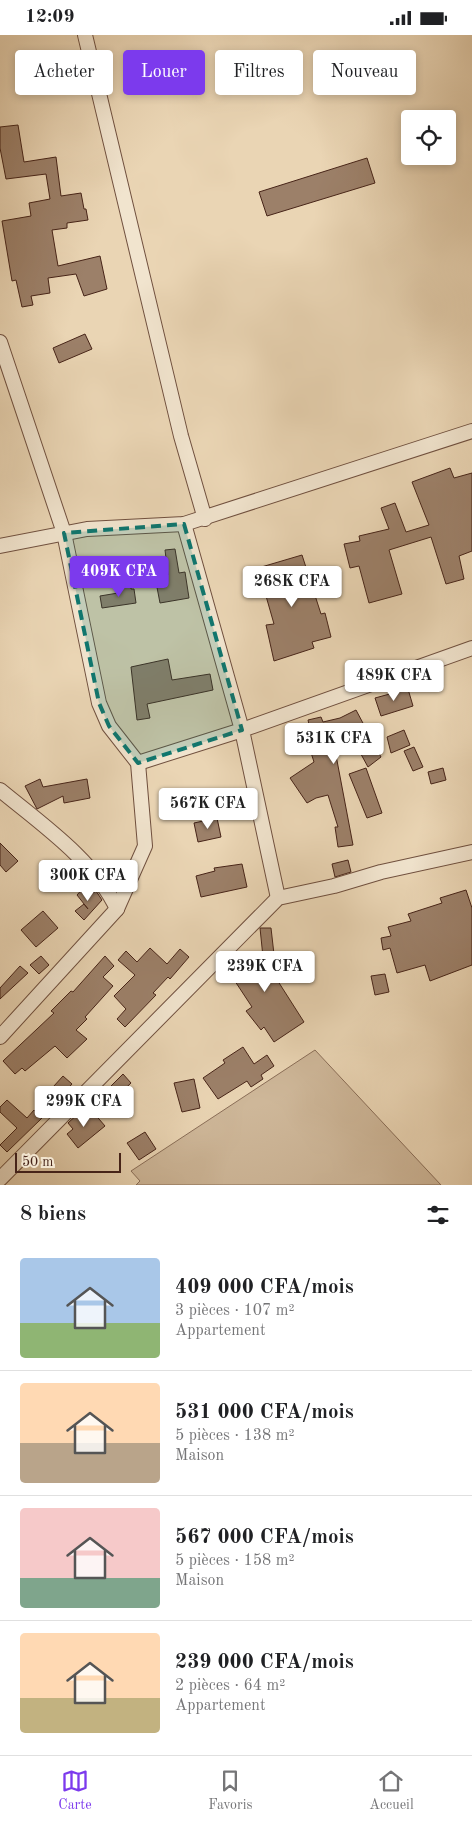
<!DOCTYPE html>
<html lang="fr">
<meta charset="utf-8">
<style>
:root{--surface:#fff;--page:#f2f2f2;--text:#202124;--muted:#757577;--line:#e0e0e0;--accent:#7c3aed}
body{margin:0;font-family:"Old Standard TT",serif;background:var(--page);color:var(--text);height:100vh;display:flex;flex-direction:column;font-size:19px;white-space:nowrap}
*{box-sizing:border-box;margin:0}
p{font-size:16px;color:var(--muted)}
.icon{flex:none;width:28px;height:28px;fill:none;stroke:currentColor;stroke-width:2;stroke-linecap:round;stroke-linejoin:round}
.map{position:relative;height:1150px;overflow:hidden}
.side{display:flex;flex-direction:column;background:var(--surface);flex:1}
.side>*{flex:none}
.guide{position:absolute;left:15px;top:15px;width:442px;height:45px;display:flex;gap:10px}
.controls{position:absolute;left:401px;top:75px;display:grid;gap:10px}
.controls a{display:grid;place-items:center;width:55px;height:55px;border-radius:5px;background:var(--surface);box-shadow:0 2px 8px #0003;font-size:25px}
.scale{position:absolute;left:15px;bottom:12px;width:106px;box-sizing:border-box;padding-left:5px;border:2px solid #472418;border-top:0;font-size:14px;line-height:18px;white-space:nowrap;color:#472418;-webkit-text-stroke:4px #f1e4ce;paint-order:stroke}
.price{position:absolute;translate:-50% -42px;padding:0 11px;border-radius:5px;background:#fff;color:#222;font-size:16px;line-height:32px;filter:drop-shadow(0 1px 2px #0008)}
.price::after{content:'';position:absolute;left:50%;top:30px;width:15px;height:11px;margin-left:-8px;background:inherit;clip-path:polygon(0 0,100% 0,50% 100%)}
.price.active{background:var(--accent);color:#fff}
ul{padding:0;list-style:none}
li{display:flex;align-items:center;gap:15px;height:125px;padding:0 20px}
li+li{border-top:1px solid var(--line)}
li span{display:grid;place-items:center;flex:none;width:140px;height:100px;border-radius:5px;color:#555}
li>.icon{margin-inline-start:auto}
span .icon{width:60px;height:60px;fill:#fffc;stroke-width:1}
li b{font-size:21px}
h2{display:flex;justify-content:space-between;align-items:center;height:60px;padding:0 20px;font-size:21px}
.chip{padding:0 18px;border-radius:5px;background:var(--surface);box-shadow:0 2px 8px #0003;font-size:18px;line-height:45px}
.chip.active{background:var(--accent);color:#fff}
.status{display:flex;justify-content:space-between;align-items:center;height:35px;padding:0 25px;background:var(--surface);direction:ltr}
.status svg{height:14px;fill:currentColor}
.dock{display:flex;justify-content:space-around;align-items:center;height:70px;border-top:1px solid var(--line);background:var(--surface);font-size:14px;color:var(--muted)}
.dock a{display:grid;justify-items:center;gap:2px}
.dock .active{color:var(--accent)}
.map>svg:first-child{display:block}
.green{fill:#ceb799;stroke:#8a6e58}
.building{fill:#9c8069;stroke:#472418}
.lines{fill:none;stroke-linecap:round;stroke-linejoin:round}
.street-casing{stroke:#70503f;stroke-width:16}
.street{stroke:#f1e4ce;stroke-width:14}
.marked{fill:#0f766e;fill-opacity:0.2;stroke:#0f766e;stroke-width:4;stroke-dasharray:10 6;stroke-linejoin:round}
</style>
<div class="status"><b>12:09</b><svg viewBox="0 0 49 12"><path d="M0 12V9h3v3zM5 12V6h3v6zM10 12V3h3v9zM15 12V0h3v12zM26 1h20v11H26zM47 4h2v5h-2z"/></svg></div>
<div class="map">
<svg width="472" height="1150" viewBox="0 0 472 1150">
<rect width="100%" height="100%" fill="#ead5b4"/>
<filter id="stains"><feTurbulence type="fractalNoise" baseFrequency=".004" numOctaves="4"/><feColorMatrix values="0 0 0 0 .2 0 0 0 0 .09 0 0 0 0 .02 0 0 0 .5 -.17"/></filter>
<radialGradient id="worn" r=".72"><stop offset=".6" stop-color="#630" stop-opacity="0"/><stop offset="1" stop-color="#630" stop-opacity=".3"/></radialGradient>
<path class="green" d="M315,1015L441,1150H136L140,1146L131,1136Z"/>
<g class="building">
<path d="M18,90L24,127L56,122L61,161L81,158L84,174H86L88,185L67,188V193L52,195L58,231L100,221L107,254L84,261L76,239L48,243L50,258L31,261L33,270L22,272L16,245L12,246L2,186L31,181L29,168L50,164L46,139L6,144L0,113V92Z"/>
<path d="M367,123L375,148L267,181L259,157Z"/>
<path d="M85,299L92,314L59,328L53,313Z"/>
<path d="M450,433L454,443L472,438V516L459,521L464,544L446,549L431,502L389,515L402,559L369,568L359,531L350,533L344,509L360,506L359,501L389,494L381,473L395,468L406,497L429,490L412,447Z"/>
<path d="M175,514L179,538L185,537L189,563L160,568L155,542L168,540L165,515Z"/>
<path d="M302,520L321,579L325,578L331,602L312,607L314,613L274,626L266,590L274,589L258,533Z"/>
<path d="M131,550V554H134L136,568L102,573L100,561L118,558L117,552Z"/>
<path d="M168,624L172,645L210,639L213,655L147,669L150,683L137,685L131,632Z"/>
<path d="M408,654L413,671L381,681L375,663Z"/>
<path d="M356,675L381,722L368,732L356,710L335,715L353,810L338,812L335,792H338L328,760L316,763L307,768L290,743L314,727L307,705L312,703L308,685L321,682L323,687L340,683Z"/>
<path d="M404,695L410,710L391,718L387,702Z"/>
<path d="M414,712L423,732L413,736L404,716Z"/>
<path d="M366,733L382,778L367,783L349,739Z"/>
<path d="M443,733L446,745L431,749L428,737Z"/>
<path d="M40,744L43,752L87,744L90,763L64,768L63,761L37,774L25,751Z"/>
<path d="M217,783L221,802L198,807L194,788Z"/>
<path d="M0,808L18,826L6,837L0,830Z"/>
<path d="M348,825L351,837L335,842L332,829Z"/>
<path d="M242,829L247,852L201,862L196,841L215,836L214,833Z"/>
<path d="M86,850L93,858L96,856L102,865L84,885L75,876L84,869L88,874L77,860Z"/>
<path d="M466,855L472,873V930L430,946L425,930L397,938L390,913L383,915L381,903L391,901L388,892L411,886L408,879L442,868L440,863Z"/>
<path d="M43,876L58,893L36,912L21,895Z"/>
<path d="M260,893H271L275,928L267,929L304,987L274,1007L264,992L261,995L246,976L252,972L225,931L242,918L266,951Z"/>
<path d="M150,913L167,929L180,914L189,922L170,944L168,942L153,958L156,960L125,992L117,984L126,974L114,961L135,940L118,925L126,916L137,927Z"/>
<path d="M41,921L49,930L39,939L30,930Z"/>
<path d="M105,921L114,931L103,942L113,951L85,982L87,984L76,995L87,1004L67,1023L55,1011L25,1036L22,1033L15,1039L3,1026L54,978L51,976L71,956L73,957Z"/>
<path d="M20,931L28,938L0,964V953Z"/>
<path d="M385,939L389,957L375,960L371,941Z"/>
<path d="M243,1012L254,1029L267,1020L274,1031L261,1040L263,1044L251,1052L247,1046L218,1064L203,1043L225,1028L223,1025Z"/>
<path d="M123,1039L131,1048L114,1064L106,1056Z"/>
<path d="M63,1041L72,1049L53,1069L44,1062Z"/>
<path d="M194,1044L200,1073L182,1077L174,1048Z"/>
<path d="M7,1065L27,1083L34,1075L42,1083L7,1117L0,1110L17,1093L0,1077V1072Z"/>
<path d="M80,1077L85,1084L93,1077L105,1091L78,1113L67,1099L73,1094L68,1088Z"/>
<path d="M145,1097L156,1114L139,1125L127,1108Z"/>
</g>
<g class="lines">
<defs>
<g id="street">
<path d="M85,0L181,401L205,484"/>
<path d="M0,307L64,498L99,668L109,691L138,728L145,811L117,874"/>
<path d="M0,511L87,494L184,489L472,396"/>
<path d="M138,728L242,695L184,489"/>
<path d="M0,755C40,788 95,826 117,874L0,1002"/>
<path d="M278,863L242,695L472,613"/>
<path d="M0,1144L278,863L334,851L381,837L472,817"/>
</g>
</defs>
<use href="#street" class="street-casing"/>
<use href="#street" class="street"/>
</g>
<path class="marked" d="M184,489L242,695L138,728L109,691L99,668L64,498Z"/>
<rect width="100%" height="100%" filter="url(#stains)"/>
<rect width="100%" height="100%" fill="url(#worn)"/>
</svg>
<div class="controls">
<a><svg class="icon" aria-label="locate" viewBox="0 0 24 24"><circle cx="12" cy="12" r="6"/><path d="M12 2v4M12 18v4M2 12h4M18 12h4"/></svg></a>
</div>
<div class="scale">50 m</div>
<b class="price active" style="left:119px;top:563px">409K CFA</b>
<b class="price" style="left:292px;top:573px">268K CFA</b>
<b class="price" style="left:394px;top:667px">489K CFA</b>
<b class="price" style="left:334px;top:730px">531K CFA</b>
<b class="price" style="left:208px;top:795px">567K CFA</b>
<b class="price" style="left:88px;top:867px">300K CFA</b>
<b class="price" style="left:265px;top:958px">239K CFA</b>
<b class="price" style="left:84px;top:1093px">299K CFA</b>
<div class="guide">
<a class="chip">Acheter</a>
<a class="chip active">Louer</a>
<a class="chip">Filtres</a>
<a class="chip">Nouveau</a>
</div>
</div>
<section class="side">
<h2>8 biens<svg class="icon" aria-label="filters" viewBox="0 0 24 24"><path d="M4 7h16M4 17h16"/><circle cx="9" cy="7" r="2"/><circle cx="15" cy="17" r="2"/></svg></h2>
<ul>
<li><span style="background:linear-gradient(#a9c7e8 65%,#8fb573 0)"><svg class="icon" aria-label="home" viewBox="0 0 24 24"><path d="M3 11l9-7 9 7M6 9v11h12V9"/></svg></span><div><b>409 000 CFA/mois</b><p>3 pièces · 107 m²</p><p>Appartement</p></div></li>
<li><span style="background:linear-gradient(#ffd9b3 60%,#b9a48a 0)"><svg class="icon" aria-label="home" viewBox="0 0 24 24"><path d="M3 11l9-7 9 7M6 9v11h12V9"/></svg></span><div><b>531 000 CFA/mois</b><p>5 pièces · 138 m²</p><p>Maison</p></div></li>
<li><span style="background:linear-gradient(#f6c9c9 70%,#7fa58c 0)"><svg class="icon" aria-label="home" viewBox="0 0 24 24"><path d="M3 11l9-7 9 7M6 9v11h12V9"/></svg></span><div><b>567 000 CFA/mois</b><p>5 pièces · 158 m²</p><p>Maison</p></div></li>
<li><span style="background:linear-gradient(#ffd9b3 65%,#c2b280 0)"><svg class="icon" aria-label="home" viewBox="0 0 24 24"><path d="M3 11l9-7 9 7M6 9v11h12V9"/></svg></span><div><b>239 000 CFA/mois</b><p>2 pièces · 64 m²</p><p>Appartement</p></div></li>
</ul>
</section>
<nav class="dock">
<a class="active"><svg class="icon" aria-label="map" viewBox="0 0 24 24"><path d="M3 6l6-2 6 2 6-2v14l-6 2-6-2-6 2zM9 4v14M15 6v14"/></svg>Carte</a>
<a><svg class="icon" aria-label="saved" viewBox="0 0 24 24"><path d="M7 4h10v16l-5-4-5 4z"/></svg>Favoris</a>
<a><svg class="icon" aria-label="home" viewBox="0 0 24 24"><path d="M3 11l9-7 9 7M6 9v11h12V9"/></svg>Accueil</a>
</nav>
